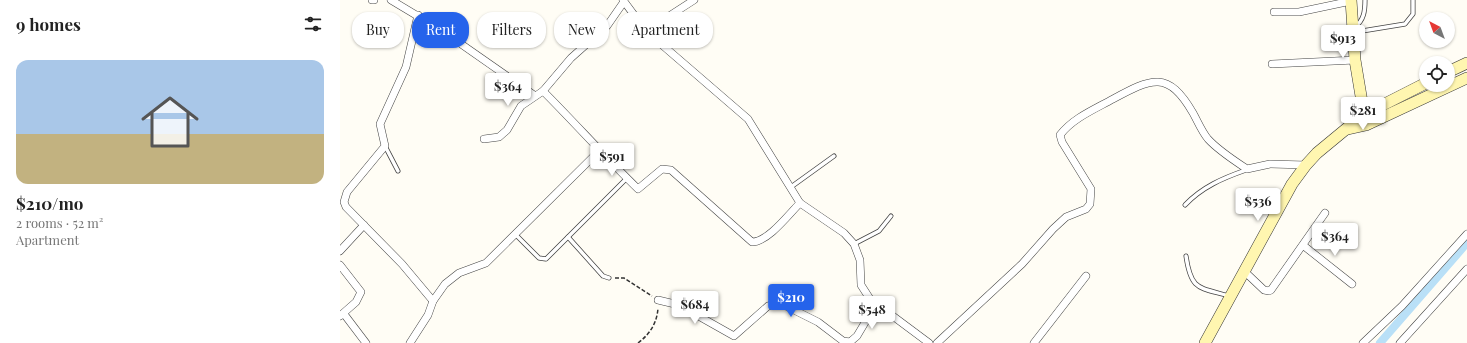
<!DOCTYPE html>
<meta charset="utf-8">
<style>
:root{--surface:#fff;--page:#f6f6f6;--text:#222;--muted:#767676;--accent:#2563eb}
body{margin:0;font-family:"Playfair Display",serif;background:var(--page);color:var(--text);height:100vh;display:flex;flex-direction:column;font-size:15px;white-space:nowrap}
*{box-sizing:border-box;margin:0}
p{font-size:13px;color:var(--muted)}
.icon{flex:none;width:22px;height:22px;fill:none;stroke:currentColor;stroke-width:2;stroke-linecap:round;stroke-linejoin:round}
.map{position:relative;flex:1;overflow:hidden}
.sheet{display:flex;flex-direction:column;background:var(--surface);width:340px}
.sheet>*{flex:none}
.hud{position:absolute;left:12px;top:12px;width:380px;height:36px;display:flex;gap:8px}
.needle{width:26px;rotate:319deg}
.buttons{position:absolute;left:1079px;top:12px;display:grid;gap:8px}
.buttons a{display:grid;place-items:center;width:36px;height:36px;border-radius:50%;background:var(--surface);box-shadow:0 1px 3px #0004;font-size:20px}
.price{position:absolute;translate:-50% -34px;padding:0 9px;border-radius:4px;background:#fff;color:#222;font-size:13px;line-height:26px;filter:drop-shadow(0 1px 2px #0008)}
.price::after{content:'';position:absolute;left:50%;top:24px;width:12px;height:9px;margin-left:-6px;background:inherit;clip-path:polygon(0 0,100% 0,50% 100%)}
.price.on{background:var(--accent);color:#fff}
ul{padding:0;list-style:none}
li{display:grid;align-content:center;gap:8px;height:212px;padding:0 16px}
li span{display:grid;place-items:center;height:124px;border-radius:12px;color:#555}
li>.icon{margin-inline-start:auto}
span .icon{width:72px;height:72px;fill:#fffc;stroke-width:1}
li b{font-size:17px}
h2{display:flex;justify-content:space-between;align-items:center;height:48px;padding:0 16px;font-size:17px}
.chip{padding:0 14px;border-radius:16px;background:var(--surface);box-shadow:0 1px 3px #0004;font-size:14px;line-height:36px}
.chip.on{background:var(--accent);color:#fff}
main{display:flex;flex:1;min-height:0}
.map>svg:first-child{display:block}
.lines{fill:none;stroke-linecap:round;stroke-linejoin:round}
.canal{stroke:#b9e0f7;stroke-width:8}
.lane-casing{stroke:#444;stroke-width:5}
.street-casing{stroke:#444;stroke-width:8}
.secondary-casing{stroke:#333;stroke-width:12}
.path{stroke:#333;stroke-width:1.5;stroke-dasharray:4 2;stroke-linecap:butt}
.lane{stroke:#fff;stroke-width:3.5}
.street{stroke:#fff;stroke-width:7}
.secondary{stroke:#fff6b0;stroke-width:11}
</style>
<main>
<section class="sheet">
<h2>9 homes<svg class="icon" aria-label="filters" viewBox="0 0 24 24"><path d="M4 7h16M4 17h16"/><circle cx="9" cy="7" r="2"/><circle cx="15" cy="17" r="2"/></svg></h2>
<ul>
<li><span style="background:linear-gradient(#a9c7e8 60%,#c2b280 0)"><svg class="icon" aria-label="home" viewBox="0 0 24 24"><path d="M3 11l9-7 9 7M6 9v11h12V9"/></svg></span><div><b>$210/mo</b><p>2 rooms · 52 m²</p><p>Apartment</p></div></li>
</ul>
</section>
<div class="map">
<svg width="1127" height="343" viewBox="0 0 1127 343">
<rect width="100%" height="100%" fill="#fffdf5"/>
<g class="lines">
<path class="canal" d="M1040,343L1127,243"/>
<defs>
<g id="lane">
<path d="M1015,27C1024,20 1025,11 1025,0"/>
<path d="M1016,32L1065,24L1073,14V0"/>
<path d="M45,146L58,171"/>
<path d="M451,187L494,156"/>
<path d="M845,205C862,187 883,178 906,170"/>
<path d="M175,234L199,258L206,259L287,178"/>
<path d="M228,237L263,276L269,278"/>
<path d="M514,244L539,231L551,216"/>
<path d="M846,256C851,291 859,287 889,296"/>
</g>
<g id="street">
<path d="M32,0H34"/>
<path d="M51,0L101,30L194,95"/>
<path d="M283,0L306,31L408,119L460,203L504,233L514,244L520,260L521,285L530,299L589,343"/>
<path d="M934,12H959L1011,1"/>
<path d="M78,15L66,67L40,124L45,146L7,192L4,202L6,207L62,264L93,301"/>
<path d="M306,31L354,0"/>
<path d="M932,64L1015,60"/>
<path d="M203,91C235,123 265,157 298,189L322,169L331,170L412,242C428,242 449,214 460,203"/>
<path d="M144,139L159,137L167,130L181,106L203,91L231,58L267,26L283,3"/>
<path d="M964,246L1012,284"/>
<path d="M0,251L24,225"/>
<path d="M0,265L21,292L16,302L0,316"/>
<path d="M904,271L924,290L929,291L931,290L985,213"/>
<path d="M318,300L339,305L394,336L428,306L440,303L478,322L503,341L510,342L517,336L536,304"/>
<path d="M4,314L26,343"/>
<path d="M70,343L88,315L93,301L105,284L119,273L146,263L259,151"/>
<path d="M597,343L682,264L713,229L726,217L746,209L750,204L751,189L722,142L720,135C733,118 755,109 773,99C812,78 828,70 853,113C858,122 862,132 868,139C879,151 895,161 907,169L930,164L966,165"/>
<path d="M694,343L746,276"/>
<path d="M1023,343L1062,306L1127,234"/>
<path d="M1060,343L1127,269"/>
</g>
<g id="secondary">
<path d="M1011,0L1015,60L1025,120"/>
<path d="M1108,72L1127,63"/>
<path d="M1008,129L1026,125L1127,78"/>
<path d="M865,343L952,184L966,165L977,153L1023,115L1086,83"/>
</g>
</defs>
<use href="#lane" class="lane-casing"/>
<use href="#street" class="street-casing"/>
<use href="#secondary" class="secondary-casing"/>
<g class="path">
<path d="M275,278H284L312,296"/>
<path d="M298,343C310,334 317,323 318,308"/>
</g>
<use href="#lane" class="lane"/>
<use href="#street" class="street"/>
<use href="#secondary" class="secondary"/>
</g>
</svg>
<div class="buttons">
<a><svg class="needle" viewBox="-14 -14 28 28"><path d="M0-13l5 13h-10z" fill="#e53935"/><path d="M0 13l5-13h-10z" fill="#767676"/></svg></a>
<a><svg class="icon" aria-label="locate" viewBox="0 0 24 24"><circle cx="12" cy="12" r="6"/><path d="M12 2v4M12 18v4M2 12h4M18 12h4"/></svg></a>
</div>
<b class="price" style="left:1003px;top:59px">$913</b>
<b class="price" style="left:168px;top:107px">$364</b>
<b class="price" style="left:1023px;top:131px">$281</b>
<b class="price" style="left:272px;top:177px">$591</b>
<b class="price" style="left:918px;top:222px">$536</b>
<b class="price" style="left:995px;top:257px">$364</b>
<b class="price on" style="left:451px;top:318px">$210</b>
<b class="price" style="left:355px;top:325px">$684</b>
<b class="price" style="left:532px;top:330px">$548</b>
<div class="hud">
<a class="chip">Buy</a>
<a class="chip on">Rent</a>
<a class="chip">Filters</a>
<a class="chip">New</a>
<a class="chip">Apartment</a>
</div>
</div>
</main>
